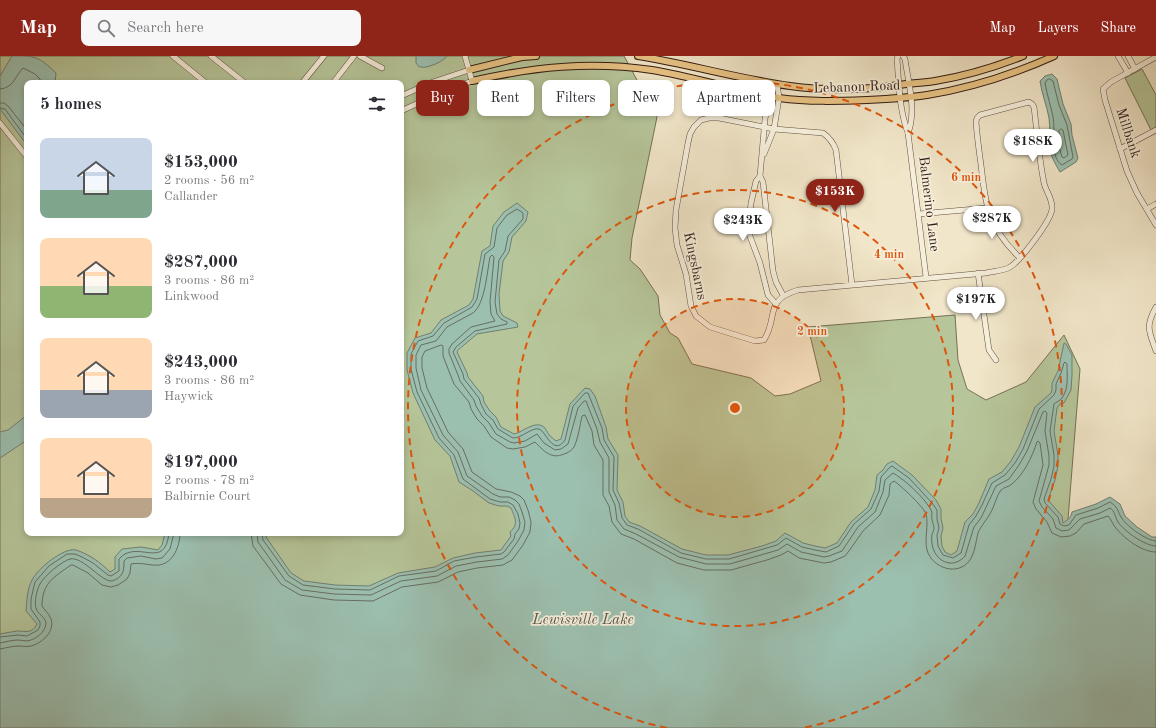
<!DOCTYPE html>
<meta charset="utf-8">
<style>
:root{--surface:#fff;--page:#f7f7f7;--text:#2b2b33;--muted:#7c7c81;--accent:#8f2418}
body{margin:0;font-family:"Old Standard TT",serif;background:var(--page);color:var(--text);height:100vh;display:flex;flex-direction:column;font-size:15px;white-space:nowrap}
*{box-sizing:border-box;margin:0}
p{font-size:13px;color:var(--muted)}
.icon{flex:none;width:22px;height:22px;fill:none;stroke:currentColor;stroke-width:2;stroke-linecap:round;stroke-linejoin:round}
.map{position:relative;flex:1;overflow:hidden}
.drawer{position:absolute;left:24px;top:24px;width:380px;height:456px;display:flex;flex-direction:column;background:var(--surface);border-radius:8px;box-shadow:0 2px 6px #0003}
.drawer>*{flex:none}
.banner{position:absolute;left:416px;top:24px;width:380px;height:36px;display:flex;gap:8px}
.price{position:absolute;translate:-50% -34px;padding:0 9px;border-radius:14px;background:#fff;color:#222;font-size:13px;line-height:26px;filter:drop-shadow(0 1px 2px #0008)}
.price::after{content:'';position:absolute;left:50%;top:24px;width:12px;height:9px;margin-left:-6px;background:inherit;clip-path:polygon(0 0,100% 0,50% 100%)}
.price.on{background:var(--accent);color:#fff}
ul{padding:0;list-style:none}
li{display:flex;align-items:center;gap:12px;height:100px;padding:0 16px}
li span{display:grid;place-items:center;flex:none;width:112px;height:80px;border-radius:8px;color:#555}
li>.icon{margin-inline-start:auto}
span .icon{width:48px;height:48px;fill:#fffc;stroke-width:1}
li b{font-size:17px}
h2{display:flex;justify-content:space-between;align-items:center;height:48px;padding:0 16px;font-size:17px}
.pill{padding:0 14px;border-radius:8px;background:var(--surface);box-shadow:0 2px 6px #0003;font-size:14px;line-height:36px}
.pill.on{background:var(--accent);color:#fff}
header{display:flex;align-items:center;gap:24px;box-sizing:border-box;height:56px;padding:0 20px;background:var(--accent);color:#fff}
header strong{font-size:19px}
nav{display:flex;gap:22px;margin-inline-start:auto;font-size:14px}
.search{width:280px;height:36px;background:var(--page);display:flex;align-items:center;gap:10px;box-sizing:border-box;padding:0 14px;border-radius:8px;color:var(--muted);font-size:15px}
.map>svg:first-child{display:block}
.green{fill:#b6c69a;stroke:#747156;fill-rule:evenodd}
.water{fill:#9cc0b0;stroke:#727e71}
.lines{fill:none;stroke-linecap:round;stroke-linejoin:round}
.shore{stroke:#676e62;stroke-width:1}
.minor-casing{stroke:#624e40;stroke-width:6}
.major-casing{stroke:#321c13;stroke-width:8}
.minor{stroke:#f6efdc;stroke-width:5}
.major{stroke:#e8c384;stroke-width:6}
.ring{fill:none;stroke:#df560c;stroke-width:2;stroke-dasharray:7 5}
.labels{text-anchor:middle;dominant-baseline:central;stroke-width:3.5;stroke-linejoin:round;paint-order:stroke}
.street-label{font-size:14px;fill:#321c13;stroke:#f6efdc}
.water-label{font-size:15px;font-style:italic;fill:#57554a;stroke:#f6efdc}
.centre{fill:#df560c;stroke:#f6efdc;stroke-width:2}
.ring-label{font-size:12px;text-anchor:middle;font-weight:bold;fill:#df560c;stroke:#f6efdc;stroke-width:3.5;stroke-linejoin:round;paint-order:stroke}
</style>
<header>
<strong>Map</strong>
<div class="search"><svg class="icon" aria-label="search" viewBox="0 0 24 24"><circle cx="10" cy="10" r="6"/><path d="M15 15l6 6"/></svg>Search here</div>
<nav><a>Map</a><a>Layers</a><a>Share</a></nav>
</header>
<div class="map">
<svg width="1156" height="672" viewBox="0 0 1156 672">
<rect width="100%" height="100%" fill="#f1e6c9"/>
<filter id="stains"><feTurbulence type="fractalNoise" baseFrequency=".005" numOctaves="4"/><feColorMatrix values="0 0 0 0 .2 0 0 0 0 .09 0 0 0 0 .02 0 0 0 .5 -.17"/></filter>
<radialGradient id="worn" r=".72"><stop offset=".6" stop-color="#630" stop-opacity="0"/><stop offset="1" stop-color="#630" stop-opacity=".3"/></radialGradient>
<g class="green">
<path d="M0,0H624L657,61L632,182L630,204L640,213L658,240L660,259L670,277L678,282L692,308L751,322L775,340L790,338L821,325L808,271L955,259L958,304L967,333L986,344L1026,326L1064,279L1080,313L1063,526L0,672ZM27,27H401V477H27Z"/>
<path d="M1142,13L1156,39V71L1151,74L1125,22Z"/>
</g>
<g class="water">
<path d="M12,0C36,0 38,0 56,17L55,27H27V89L0,53V20Z"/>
<path d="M416,0H447C444,5 427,13 421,11C418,11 418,9 416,7Z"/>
<path d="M1052,18L1057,23L1063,48L1071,68L1072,79L1078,102L1076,106L1060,116C1056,109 1051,101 1050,93C1048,83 1051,72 1049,62C1047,50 1042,39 1040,25L1045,20Z"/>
<path d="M517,147L528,156L526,165L512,181L509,196L503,205L499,238L500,255L503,260L517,267L518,271L477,278L458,294L457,296L467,317L468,321L483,340L484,346L490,355L496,361L501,371L514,378C523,376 535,364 544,371C546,373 547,376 549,379C551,381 554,383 556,385L561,383L570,348L585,332L590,333L595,340L606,371L608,383L618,399L617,434L623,446L625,460L629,466L640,470L682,493L706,499H728L762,490L776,485L785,477L803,487L815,490L825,492L837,487L851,466L868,451L875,434L877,419L883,414L887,408L893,405L912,419L936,444L941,453V462L943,472L941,480L942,490L945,496L951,499L957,495L965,466L973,458L979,447L989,423L1002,416L1011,405L1019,391L1035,351L1051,337L1052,334V327L1058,315L1064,287L1066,288L1072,299V319L1071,334L1064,347L1060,348L1057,352L1054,375L1058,399V410L1055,424L1048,444L1062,460L1063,467C1067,464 1071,462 1072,456L1096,448L1110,441L1120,448L1125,460L1137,471L1152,481H1156V672H0V578C5,577 11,576 17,575C26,575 32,578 37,568L26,555C27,545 27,533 32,524C37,513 64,491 76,494C89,498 101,507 110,516L115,513V501L122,493L141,491L158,494L162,489L165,477H266V481L291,517L304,525L335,529L369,530L398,517L435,511L453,502L475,497L501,494L511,480L510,476C519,468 515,462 511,452L507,450H499L489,447L473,435L459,426L450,400L435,384L413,337L407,314V297L415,282L431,277L441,264L469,249L473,243L482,195L490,190L493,170L504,156Z"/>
<path d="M27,359V384L0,402V376L8,374Z"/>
</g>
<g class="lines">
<g class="shore">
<path d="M1050,23L1053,25L1059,49L1067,69L1073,101L1072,103L1062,109C1049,101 1056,75 1053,61C1051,50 1047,39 1045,27L1047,24Z"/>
<path d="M0,33C14,32 15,20 23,12L35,18L40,23V27"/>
<path d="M0,47H4L8,50L27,74"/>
<path d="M0,52L5,53L27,83"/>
<path d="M1061,73L1063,74L1068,99L1064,102L1062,101L1059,91V75Z"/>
<path d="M251,477L253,490L281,528L300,539L334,544L373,545L402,531L438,526L458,516L477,512L503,509L512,504L523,489L530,476L531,466L528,454L524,444L520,440L511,436L496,433L472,416L463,393L448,376L427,332L422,312V301L425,295L441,289L443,290V300L454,328L469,346L471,353L477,363L484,370L491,381L507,392L513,393L525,391L535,386C543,394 551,404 564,398C568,397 572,394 574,391C578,383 580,369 582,360L585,359L592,375L594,389L603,404V439L609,450L612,466L621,478L634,483L677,507L704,514H731L767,504L781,499L788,495L799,502L824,507L831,506L845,500L849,495L863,475L880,459L889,439L890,428L894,425C900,429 924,451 926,458C929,470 924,482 927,494C932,512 958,521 970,504C975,496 976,485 978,477C980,471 989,461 992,454C995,448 997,439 1001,434C1004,431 1009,431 1012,428C1024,418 1032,401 1037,386L1038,385L1040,387L1043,409L1033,446L1036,453L1047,466L1052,477L1061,481L1070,480L1076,477L1084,468L1108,460C1111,463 1112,467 1115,471C1124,482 1141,496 1156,496"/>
<path d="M257,477L258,486L285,524L302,534L334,538L371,539L401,525L437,520L456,510L477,506L502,503L508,499L518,485L524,474L525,466L522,456L519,448L515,444L509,441H500L493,438L467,420L458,396L443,379L421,334L416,312V299L421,289L436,285L447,271L473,257C485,248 487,216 490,201L492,199L494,201L490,246L491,258L495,265L471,271L452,288L449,293V297L458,319L460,325L474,344L476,350L482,360L489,367L496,378L510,386L514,387L525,385L537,378L544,387L555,394L561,393L568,388L578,352L584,345H586L597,373L600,386L609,402V436L615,449L617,464L624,473L636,478L679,501L706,508H730L778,494L787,488L801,496L824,501L829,500L842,495L858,471L875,456L883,436L885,424L893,417C905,424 924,441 931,454C933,457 931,459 932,463C932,466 934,469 934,472C934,474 933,476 932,478C930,491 936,505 949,507C955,508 962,504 965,500L974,471L981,462L996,430L1009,423L1019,409L1027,395L1043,356L1045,355L1047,357L1045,375L1049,400V409L1039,445L1042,451L1053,463L1056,472L1062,475L1069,474L1080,463L1100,457L1110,452C1115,455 1115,461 1118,466C1124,475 1145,490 1156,490"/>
<path d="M262,477L263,484L289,520L303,529L335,533L370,534L399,520L436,515L454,505L476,501L501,498L504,496L514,483L515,478L519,473L520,467L518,458L513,449L508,446H500L490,443L463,423L454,399L439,382L417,336L411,313V298L418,285L433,280L444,267L472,251L477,243L485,198L494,191L497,172L507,159L517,153L523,157V163L508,180L505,195L499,204L495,246L497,258L501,263L507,266V268L475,275L456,291L453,296L463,318L464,323L479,342L481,348L486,358L493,364L498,373L513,382C522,382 532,371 539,373C546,375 553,401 565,384L573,350L585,337H588L602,372L604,384L614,401L613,434L619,447L622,462L627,469L638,473L681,497L706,503H729L777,489L786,482L802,491L815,494L826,496L839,490L854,468L871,453L879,435L881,421L890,411L892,410L909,422L932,447L937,454V463L939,472L937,479L938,490L943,499L953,502L961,497L969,469L976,460L982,449L992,427L1005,419L1015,407L1023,393L1039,353L1054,339L1056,334V328L1061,317L1064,307L1065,306L1067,308C1067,320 1069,332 1062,342C1060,345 1056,346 1054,348L1050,375L1054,399V410L1051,423L1044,443L1045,447L1058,461L1060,468L1064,470L1069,469L1076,459L1098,452L1110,446C1118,451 1117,454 1121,461C1126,470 1147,485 1156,485"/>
<path d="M0,581L18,579L27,580L38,574L40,570V566L31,553V543L35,526L49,510L67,498H75L82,501L93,507L108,519L111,520L119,515V503C137,482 165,516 169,477"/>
<path d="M0,587C6,586 12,584 18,584C21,584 24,585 27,585C35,584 46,576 46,567C45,560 37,558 36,552C34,546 37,533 40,528C44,520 62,505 70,503C83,500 101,526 112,525C123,521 124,516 124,505L127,502L141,500L156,503L162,502L170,493L174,477"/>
<path d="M0,593C6,592 12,590 19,590C23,590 27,591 31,590C42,587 55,576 51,563C49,557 44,554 42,550C42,527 54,521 71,509H73L88,517L102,529L111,531L118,529L127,523L130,517L131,508C142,506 150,510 159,509C174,507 180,489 180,477"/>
</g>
<defs>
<g id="minor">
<path d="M173,0L206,27"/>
<path d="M211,0L245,27"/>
<path d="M360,0L382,12"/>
<path d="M898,0L897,3C899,28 899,53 908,77L926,221"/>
<path d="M903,0L905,3C908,26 917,54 908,77"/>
<path d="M1118,0L1128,17"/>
<path d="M1128,0L1135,13"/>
<path d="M1156,1L1111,26L1103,33L1105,44L1127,115L1137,137L1156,169"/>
<path d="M302,27L324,0"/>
<path d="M333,27L354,0"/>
<path d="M401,40L433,26L469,14"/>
<path d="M401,55L438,38L472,25L465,0"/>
<path d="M0,67L27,101"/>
<path d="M1120,93L1156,74"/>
<path d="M764,98L774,73L779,42L777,28"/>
<path d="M760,120L763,126L773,215L776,226L783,239"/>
<path d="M1147,153L1156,148"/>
<path d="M919,158L987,152"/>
<path d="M748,165L757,172L764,170L768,167"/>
<path d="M978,217L989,294L996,304"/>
<path d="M852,229L836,94C833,86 830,82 823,77L774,73L719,62H709L701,64L694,71L690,78L688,87L676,154L675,172L677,189L686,218L691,250L696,260L710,271L755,285L764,284C779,260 763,245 798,234L986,217C994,215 1003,215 1010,211C1020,205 1051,165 1052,153C1053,143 1046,136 1044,127C1039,102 1037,76 1034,51L1032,48L1029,46L980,59L977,62L976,66C977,80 979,94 981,109C986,151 988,171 1020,202"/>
<path d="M776,248L768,239L760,207L748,175L751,147L756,125L760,120L765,63L769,39L777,28"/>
<path d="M1156,251C1145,271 1149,275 1156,295"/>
</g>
<g id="major">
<path d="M638,0C689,8 739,23 790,30C826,35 864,34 899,29C911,27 924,27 935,25C965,20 995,11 1023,0"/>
<path d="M469,14L522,1L536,0"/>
<path d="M472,25C533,11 590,5 652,14C695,21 736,35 779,42C808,46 838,45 867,44C887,43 907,42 927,39C971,32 1014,18 1054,0"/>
</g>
</defs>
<use href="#minor" class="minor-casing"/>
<use href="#major" class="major-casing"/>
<use href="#minor" class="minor"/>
<use href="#major" class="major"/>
</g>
<circle cx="735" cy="352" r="109" fill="#df560c" fill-opacity=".12"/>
<g class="ring">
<circle cx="735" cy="352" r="109"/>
<circle cx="735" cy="352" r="218"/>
<path d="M667 672A327 327 0 1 1 803 672"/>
</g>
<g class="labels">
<g class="street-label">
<text transform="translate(857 31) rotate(-2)">Lebanon Road</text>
<text transform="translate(1128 77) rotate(72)">Millbank</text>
<text transform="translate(929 148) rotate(83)">Balmerino Lane</text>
<text transform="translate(695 210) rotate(78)">Kingsbarns</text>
</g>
<g class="water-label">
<text x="583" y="564">Lewisville Lake</text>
</g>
</g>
<circle cx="735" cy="352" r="6" class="centre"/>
<g class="ring-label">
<text x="966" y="125">6 min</text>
<text x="889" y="202">4 min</text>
<text x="812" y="279">2 min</text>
</g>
<rect width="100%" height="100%" filter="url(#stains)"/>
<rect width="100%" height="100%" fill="url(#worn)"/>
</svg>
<b class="price" style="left:1033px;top:107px">$188K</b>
<b class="price on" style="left:835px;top:157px">$153K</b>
<b class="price" style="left:992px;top:184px">$287K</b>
<b class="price" style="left:743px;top:186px">$243K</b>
<b class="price" style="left:976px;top:265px">$197K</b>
<div class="banner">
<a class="pill on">Buy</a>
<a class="pill">Rent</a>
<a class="pill">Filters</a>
<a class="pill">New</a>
<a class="pill">Apartment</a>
</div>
<section class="drawer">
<h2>5 homes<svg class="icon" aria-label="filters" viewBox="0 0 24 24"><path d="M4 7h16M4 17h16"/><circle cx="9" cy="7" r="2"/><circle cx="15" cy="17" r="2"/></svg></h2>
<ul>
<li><span style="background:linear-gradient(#c9d6e8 65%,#7fa58c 0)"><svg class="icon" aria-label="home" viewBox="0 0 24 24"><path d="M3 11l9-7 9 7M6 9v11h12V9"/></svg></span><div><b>$153,000</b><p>2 rooms · 56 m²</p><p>Callander</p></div></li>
<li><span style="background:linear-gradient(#ffd9b3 60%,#8fb573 0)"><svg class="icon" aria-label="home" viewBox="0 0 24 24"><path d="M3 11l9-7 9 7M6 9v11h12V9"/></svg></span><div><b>$287,000</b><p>3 rooms · 86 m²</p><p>Linkwood</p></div></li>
<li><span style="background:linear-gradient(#ffd9b3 65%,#9aa5b1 0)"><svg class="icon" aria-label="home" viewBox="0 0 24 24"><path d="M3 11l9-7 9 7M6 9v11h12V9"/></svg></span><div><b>$243,000</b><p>3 rooms · 86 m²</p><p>Haywick</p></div></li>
<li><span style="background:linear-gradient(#ffd9b3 75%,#b9a48a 0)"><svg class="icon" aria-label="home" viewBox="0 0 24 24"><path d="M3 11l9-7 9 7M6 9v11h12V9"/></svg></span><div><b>$197,000</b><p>2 rooms · 78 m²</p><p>Balbirnie Court</p></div></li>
</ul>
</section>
</div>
